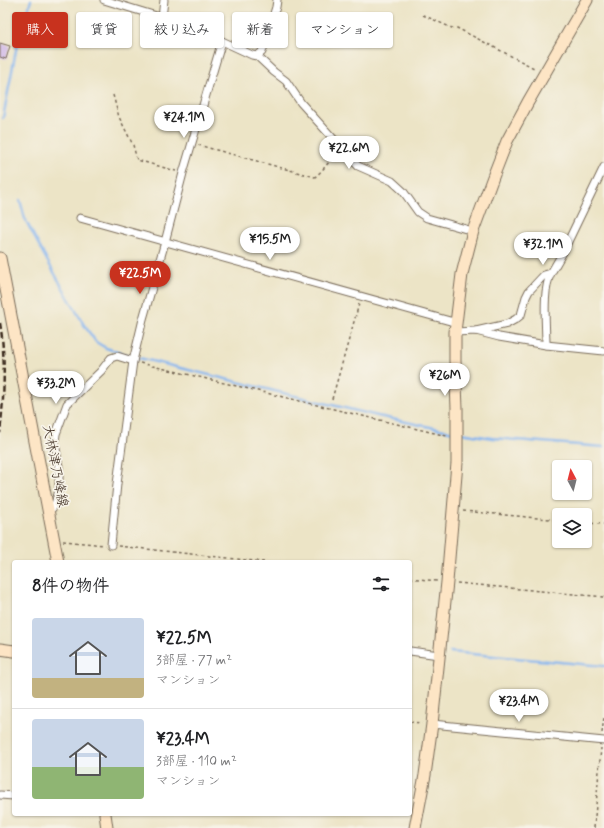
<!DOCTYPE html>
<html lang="ja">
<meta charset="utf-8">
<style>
:root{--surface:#fff;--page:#f2f2f2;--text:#202124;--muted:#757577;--line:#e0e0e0;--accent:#c8321e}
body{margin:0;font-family:Mynerve,"Klee One",sans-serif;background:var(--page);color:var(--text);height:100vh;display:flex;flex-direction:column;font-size:15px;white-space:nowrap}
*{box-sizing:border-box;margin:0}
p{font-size:13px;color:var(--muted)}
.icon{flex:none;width:22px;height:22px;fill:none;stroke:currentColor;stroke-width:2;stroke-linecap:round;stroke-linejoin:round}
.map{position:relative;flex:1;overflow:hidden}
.sheet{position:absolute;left:12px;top:560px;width:400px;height:256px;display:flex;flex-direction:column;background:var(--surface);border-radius:4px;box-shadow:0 1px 3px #0004}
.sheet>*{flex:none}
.top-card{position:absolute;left:12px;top:12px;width:400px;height:36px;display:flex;gap:8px}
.needle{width:26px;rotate:353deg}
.buttons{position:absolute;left:552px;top:460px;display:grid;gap:8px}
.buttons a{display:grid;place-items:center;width:40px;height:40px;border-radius:4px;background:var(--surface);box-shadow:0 1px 3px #0004;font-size:20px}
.price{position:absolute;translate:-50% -34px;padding:0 9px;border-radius:14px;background:#fff;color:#222;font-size:13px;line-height:26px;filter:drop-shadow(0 1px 2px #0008)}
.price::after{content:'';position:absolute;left:50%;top:24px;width:12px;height:9px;margin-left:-6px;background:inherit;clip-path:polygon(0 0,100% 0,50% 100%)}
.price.active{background:var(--accent);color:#fff}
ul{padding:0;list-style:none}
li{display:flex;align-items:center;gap:12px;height:100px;padding:0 20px}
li+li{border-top:1px solid var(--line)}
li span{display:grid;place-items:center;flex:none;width:112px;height:80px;border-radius:4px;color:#555}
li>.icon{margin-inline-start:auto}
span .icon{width:48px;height:48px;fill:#fffc;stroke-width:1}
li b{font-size:17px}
h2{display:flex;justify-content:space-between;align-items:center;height:48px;padding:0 20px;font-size:17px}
.tag{padding:0 14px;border-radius:4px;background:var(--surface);box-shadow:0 1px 3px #0004;font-size:14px;line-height:36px}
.tag.active{background:var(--accent);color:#fff}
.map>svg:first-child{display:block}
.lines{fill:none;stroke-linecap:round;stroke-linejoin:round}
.stream{stroke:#83b4ef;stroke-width:2.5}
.building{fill:#cdb2e6}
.street-casing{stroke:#796b59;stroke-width:9}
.secondary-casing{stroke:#796b59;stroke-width:13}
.path{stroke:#796b59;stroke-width:1.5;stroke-dasharray:3 3;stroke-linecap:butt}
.street{stroke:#fff;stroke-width:7}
.secondary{stroke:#fde5c5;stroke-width:11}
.rail{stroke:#3b2a1e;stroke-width:2.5;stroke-dasharray:6 3;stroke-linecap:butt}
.labels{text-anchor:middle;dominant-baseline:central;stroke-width:3.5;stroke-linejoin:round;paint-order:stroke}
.street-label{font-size:14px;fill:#3b2a1e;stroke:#f7f3e8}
</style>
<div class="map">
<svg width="604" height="828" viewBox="0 0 604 828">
<rect width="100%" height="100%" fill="#f7f3e8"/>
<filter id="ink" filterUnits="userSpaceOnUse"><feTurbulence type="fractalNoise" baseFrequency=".025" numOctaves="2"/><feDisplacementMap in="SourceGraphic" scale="8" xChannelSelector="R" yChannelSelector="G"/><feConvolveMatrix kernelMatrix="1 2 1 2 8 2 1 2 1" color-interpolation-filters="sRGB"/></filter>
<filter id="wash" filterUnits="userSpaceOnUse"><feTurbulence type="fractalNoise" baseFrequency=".012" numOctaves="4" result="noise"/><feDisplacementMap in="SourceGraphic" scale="16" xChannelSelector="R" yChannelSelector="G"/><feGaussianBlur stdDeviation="0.9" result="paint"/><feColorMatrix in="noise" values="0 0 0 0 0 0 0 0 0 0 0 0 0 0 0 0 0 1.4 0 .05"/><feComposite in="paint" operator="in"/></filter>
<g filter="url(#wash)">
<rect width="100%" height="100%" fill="#ece4c6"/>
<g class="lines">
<g class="stream">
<path d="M3,118L17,45L31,0"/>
<path d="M20,200L25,219L44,255L84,325L96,342L106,348L127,355L378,416L454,432"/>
<path d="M461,433L492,438L604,447"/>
<path d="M450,652L604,666"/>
</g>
</g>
<g id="blocks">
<path class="building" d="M0,43L10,46L6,59L0,57Z"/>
</g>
</g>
<g filter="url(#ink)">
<use href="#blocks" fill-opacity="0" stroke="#796b59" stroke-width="1"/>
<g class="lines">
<defs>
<g id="street">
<path d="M104,0L199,29L222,41L252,55L257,56L274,72L286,81L301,103L358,166L392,181L403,191L418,212L427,218L473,231"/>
<path d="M162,18L164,0"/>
<path d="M257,56L262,52L276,7L277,0"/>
<path d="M80,218L450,321L456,322"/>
<path d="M551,273L562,254L604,167"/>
<path d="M476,331L507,324L516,319L521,315L526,297L529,291L544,275L551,273C542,291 546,324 546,345"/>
<path d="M455,332L476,331L499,337L546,345L604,351"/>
<path d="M49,512L55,505L59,490V467L55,442L56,434L67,404L101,371L111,358L117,356L133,361"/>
<path d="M111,545L117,484L133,361L143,319L165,242L183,173L222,41"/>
<path d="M410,651L439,655"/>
<path d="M432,724L604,741"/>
<path d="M0,795L14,796"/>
</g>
<g id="secondary">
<path d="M0,258L58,562"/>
<path d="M0,649L14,651"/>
<path d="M105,814L107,828"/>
<path d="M415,828L425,775L432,724L447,582L457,463V408L455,361V332L462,274L473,231L493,177L507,141L528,102L587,0"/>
</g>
</defs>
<use href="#street" class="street-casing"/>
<use href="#secondary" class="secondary-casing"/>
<g class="path">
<path d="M423,15L452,28H457L536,69"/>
<path d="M113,95L119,117L133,145L137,160L176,171"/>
<path d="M198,145L315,177C324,170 329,160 338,153"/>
<path d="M140,363L447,436"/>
<path d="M332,399L359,304"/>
<path d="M463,511L559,520"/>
<path d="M585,523L604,524"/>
<path d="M63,541L105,545"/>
<path d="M118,546L264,562"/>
<path d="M410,578L437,581"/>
<path d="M457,583L604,597"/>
<path d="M410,722L422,723"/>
<path d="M602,733L604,717"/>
<path d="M594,828L601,748"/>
</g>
<use href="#street" class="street"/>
<use href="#secondary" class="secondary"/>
<path class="rail" d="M0,323C6,360 4,396 0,433"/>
</g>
</g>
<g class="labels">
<g class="street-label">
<text transform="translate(55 466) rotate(79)">大林津乃峰線</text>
</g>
</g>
</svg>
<div class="buttons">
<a><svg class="needle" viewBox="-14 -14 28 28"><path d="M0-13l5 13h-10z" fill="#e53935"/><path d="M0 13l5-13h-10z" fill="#757577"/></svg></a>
<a><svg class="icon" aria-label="layers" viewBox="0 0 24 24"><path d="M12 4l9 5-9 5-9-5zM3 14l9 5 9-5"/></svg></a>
</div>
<b class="price" style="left:184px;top:139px">¥24.1M</b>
<b class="price" style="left:349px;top:170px">¥22.6M</b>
<b class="price" style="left:270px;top:261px">¥15.5M</b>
<b class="price" style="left:543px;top:266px">¥32.1M</b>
<b class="price active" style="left:140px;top:295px">¥22.5M</b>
<b class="price" style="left:445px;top:397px">¥26M</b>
<b class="price" style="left:56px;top:405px">¥33.2M</b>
<b class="price" style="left:519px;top:723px">¥23.4M</b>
<div class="top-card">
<a class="tag active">購入</a>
<a class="tag">賃貸</a>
<a class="tag">絞り込み</a>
<a class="tag">新着</a>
<a class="tag">マンション</a>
</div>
<section class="sheet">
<h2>8件の物件<svg class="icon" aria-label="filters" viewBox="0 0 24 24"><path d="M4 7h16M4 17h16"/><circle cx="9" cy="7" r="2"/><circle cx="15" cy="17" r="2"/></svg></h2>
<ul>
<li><span style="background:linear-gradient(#c9d6e8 75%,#c2b280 0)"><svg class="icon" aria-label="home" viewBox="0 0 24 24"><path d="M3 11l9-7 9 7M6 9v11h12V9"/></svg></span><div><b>¥22.5M</b><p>3部屋 · 77 m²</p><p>マンション</p></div></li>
<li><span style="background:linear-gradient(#c9d6e8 60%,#8fb573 0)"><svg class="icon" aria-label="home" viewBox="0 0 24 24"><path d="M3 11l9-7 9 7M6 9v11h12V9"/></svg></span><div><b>¥23.4M</b><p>3部屋 · 110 m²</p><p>マンション</p></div></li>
</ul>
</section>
</div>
